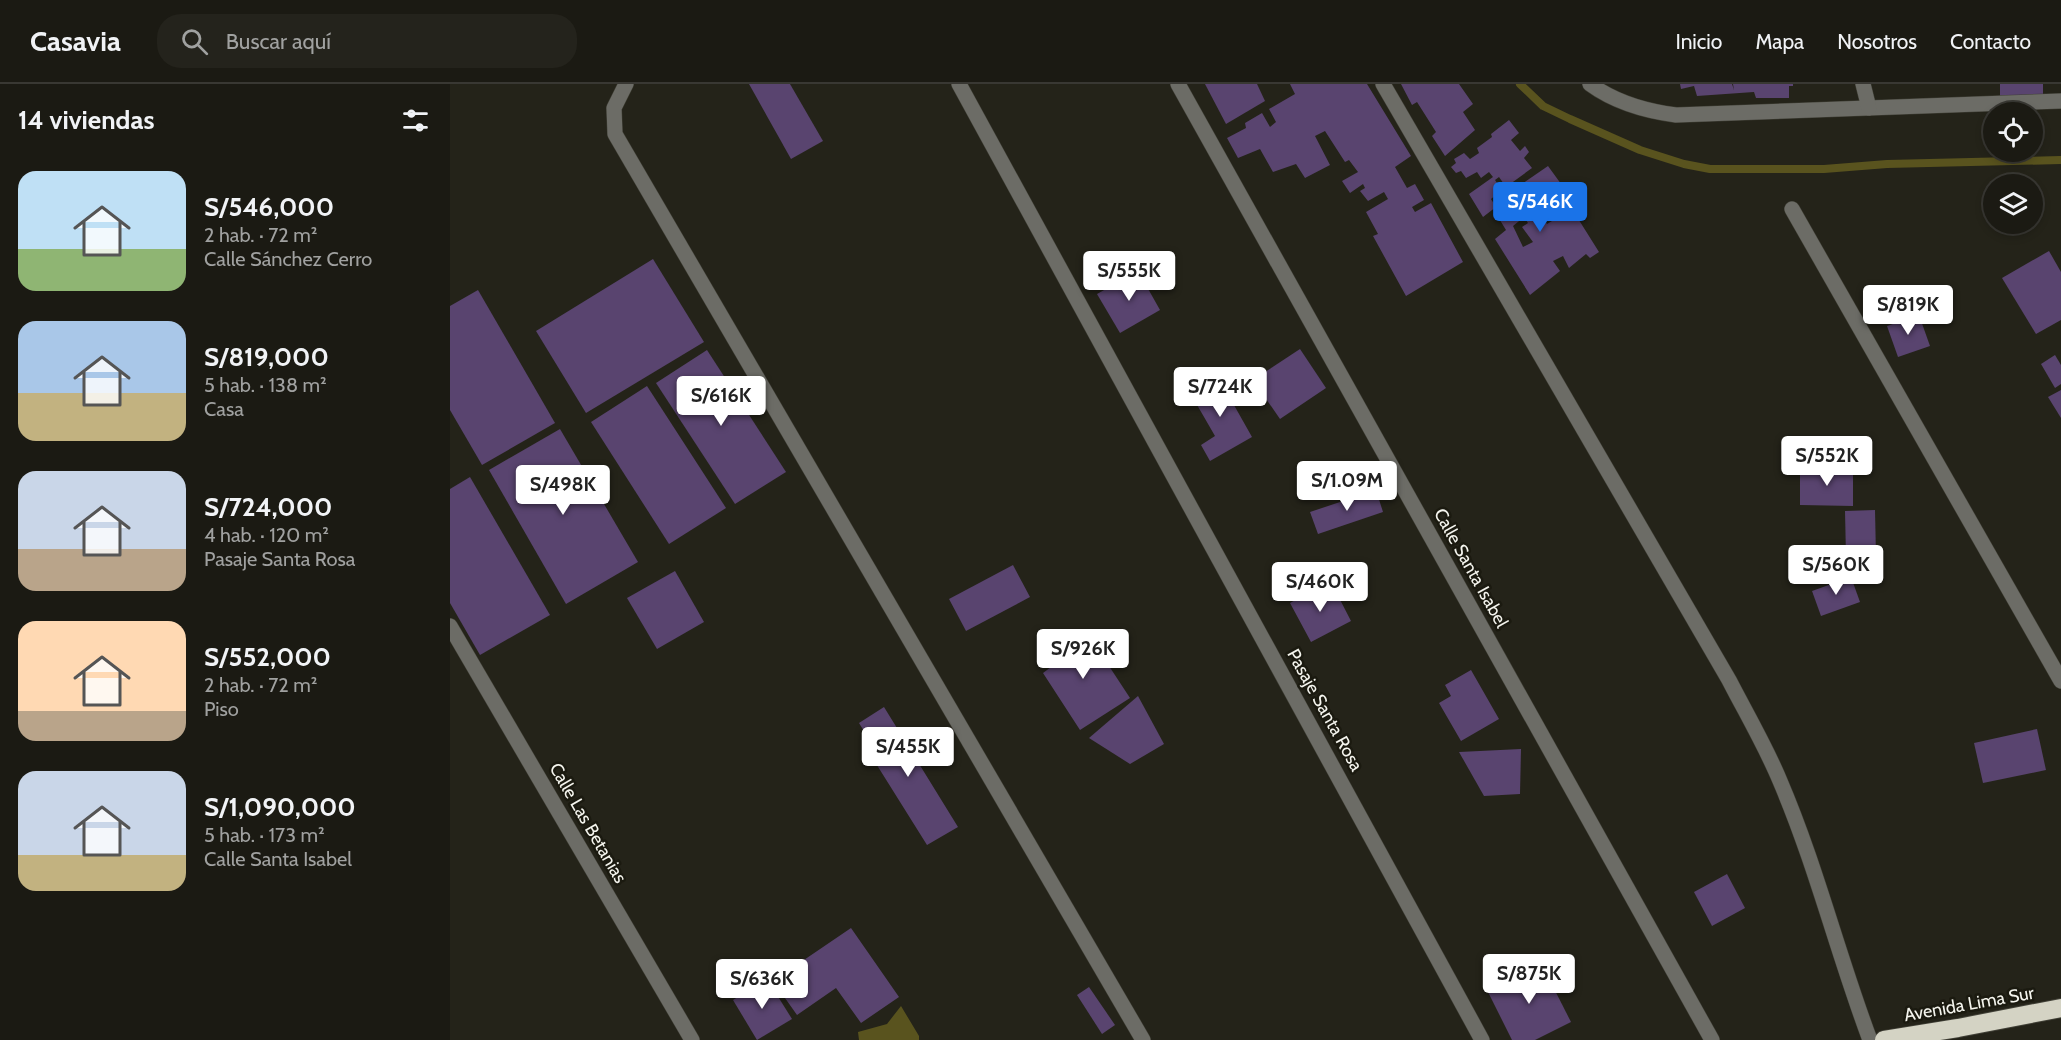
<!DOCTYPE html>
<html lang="es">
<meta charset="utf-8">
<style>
:root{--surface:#1b1a13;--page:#24231c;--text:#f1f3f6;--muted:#a0a1a0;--line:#393833;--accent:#1a73e8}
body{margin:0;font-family:Cabin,sans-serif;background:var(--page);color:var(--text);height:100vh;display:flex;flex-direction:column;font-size:22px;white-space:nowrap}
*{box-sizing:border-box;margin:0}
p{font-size:20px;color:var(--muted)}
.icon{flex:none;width:33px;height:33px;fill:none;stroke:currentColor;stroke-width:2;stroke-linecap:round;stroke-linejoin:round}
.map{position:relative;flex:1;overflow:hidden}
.sheet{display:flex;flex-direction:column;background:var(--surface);width:450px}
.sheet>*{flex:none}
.tools{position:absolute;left:1533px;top:18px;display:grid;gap:12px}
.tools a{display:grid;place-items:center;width:60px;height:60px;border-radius:50%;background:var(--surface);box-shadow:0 3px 9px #0003,0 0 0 2px var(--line);font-size:30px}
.price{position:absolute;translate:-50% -51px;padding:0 14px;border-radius:6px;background:#fff;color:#222;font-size:20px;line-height:39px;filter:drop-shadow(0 2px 3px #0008)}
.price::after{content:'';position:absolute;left:50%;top:36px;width:18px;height:14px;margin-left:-9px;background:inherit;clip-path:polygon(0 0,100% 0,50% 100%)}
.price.on{background:var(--accent);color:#fff}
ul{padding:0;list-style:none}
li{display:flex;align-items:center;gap:18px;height:150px;padding:0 18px}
li span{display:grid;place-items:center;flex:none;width:168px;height:120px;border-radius:18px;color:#555}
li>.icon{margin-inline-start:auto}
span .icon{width:72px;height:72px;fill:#fffc;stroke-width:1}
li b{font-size:26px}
h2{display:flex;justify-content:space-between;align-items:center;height:72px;padding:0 18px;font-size:26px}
header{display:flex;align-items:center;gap:36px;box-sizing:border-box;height:84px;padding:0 30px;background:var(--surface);border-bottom:2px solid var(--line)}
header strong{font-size:28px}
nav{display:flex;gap:33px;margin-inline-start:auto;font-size:21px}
.search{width:420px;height:54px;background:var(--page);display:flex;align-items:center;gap:15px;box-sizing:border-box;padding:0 21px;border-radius:24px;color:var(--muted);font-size:22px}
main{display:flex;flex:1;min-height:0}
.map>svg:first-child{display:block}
.water{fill:#59531e}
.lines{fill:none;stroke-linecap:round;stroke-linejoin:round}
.stream{stroke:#59531e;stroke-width:8}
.building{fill:#59446f;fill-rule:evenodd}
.street-casing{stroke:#414037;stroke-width:16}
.highway-casing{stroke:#414037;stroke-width:20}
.street{stroke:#6c6c66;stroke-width:15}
.highway{stroke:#d4d3c4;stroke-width:18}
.labels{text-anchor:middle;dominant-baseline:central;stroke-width:5;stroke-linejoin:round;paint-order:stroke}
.street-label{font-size:18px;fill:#f5f5ee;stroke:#1b1a10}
</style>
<header>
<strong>Casavia</strong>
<div class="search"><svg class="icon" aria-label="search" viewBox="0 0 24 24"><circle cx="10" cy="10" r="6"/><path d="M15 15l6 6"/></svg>Buscar aquí</div>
<nav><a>Inicio</a><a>Mapa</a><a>Nosotros</a><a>Contacto</a></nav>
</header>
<main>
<section class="sheet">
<h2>14 viviendas<svg class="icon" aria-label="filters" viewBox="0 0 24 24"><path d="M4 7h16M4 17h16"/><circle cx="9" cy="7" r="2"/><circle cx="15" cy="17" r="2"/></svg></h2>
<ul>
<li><span style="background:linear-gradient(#bfe0f5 65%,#8fb573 0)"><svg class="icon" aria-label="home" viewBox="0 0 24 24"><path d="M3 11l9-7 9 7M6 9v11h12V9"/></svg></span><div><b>S/546,000</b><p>2 hab. · 72 m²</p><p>Calle Sánchez Cerro</p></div></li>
<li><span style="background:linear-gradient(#a9c7e8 60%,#c2b280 0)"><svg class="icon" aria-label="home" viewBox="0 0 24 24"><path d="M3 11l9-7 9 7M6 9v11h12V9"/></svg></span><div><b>S/819,000</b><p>5 hab. · 138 m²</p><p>Casa</p></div></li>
<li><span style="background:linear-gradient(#c9d6e8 65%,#b9a48a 0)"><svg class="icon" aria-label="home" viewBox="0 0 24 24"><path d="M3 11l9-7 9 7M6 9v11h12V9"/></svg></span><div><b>S/724,000</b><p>4 hab. · 120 m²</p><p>Pasaje Santa Rosa</p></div></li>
<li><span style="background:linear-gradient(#ffd9b3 75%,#b9a48a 0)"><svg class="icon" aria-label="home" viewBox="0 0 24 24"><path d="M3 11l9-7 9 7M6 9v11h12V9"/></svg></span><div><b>S/552,000</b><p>2 hab. · 72 m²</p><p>Piso</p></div></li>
<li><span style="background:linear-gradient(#c9d6e8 70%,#c2b280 0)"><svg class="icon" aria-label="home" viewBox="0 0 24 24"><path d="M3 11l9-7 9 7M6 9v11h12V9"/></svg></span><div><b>S/1,090,000</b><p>5 hab. · 173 m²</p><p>Calle Santa Isabel</p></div></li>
</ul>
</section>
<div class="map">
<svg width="1611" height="956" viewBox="0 0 1611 956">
<rect width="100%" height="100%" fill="#242319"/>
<path class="water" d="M451,922L469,952V956H409L408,948L437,940Z"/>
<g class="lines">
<path class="stream" d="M1070,0L1093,22L1120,35L1190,66L1234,80L1260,85H1374L1437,80L1611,76"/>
</g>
<g class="building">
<path d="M299,0H340L373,57L341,75Z"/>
<path d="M755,0H807L815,17L776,40Z"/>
<path d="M840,0H917L961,72L945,83L957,104L965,100L974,116L962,123L965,128L981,119L1013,178L956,212L923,152L928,150L916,128L938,115L934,108L918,117L910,107L915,104L913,100L900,109L892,97L908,88L899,76L895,78L875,47L865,52L880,81L855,94L846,80L823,88L810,65L788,74L777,54L796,44L795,39L812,29L820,43L826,38L819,25L845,10Z"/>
<path d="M951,0H1009L1023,20L1013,28L1025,46L995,72L982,52L986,48L967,18L962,21Z"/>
<path d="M1230,0H1282L1284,6L1283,0H1343V2H1339V14H1306L1304,8L1247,12L1244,2L1231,5Z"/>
<path d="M1550,0H1593V17L1550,15Z"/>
<path d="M1059,36L1069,49L1061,56L1070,67L1075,62L1079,68L1074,74L1082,84L1056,103L1049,93L1045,96L1049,102L1044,106L1047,110L1041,115L1046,123L1033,133L1019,110L1043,93L1039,88L1031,94L1027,88L1016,94L1011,87L1006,89L1001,83L1006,79L1004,75L1014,69L1020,75L1029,69L1027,64L1042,53L1041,50Z"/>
<path d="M1098,82L1114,104L1087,123L1097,140L1122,125L1149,168L1140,174L1136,170L1119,184L1113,172L1103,177L1110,187L1080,211L1045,155L1056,146L1045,128L1057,119L1053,113ZM1074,133L1078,139L1072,143L1083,158L1073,163L1063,142Z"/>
<path d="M1599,167L1611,188V236L1586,250L1552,194Z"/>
<path d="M203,175L254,258L136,329L86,247Z"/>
<path d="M688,187L710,226L670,249L647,210Z"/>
<path d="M28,206L105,339L32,381L0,326V222Z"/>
<path d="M1469,231L1480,262L1448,273L1437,242Z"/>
<path d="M850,265L876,304L830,335L803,296Z"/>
<path d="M257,266L336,388L285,420L206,299Z"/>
<path d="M1605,271L1611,281V300L1605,304L1591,280Z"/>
<path d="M767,291L802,353L760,377L751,361L765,352L739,307Z"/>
<path d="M197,302L276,424L219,460L141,338Z"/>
<path d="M1611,306V334L1598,313Z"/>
<path d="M110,345L188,478L116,520L39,386Z"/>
<path d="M1350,384H1403V422L1350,421Z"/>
<path d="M20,393L100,531L30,571L0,519V405Z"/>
<path d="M926,406L933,428L868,450L860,428Z"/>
<path d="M1425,426L1426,472L1396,473L1395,427Z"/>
<path d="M563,481L580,513L516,547L499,515Z"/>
<path d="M225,487L254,538L207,565L177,514Z"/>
<path d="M1401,493L1410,518L1371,532L1362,507Z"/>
<path d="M871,502L874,508L884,504L901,537L861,558L840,519Z"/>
<path d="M622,548L627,557L638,550L680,614L630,646L593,589L605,580L595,565Z"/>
<path d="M1021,586L1049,635L1011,657L989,619L1001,612L995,601Z"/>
<path d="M688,612L714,660L680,680L639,654Z"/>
<path d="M434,623L508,743L477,761L425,678L431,675L409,639Z"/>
<path d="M1587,645L1596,686L1533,699L1524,659Z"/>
<path d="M1071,665L1070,710L1034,712L1009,668Z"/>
<path d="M1277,790L1295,824L1262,842L1244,808Z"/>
<path d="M401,844L449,913L411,939L386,904L347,931L323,897Z"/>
<path d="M1091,879L1121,938L1085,956H1062L1037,906Z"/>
<path d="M317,895L342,935L307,956L283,916Z"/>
<path d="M639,903L665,941L652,950L627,911Z"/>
</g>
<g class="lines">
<defs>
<g id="street">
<path d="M176,0L164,24L165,50L693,956"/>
<path d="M509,0L1032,956"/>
<path d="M728,0L1262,956"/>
<path d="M933,0L1279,596C1296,629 1316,663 1330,697C1366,781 1388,871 1420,956"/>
<path d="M1140,0C1166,19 1195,27 1226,31L1611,17"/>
<path d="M1413,0L1419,24"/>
<path d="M1342,125L1611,597"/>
<path d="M0,542L242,956"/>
</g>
<path id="highway" d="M1434,956L1508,944L1611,924"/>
</defs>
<use href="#street" class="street-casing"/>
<use href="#highway" class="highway-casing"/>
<use href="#street" class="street"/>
<use href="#highway" class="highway"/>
</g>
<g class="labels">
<g class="street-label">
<text transform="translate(1021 484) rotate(61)">Calle Santa Isabel</text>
<text transform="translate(875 626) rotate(61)">Pasaje Santa Rosa</text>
<text transform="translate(138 739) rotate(60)">Calle Las Betanias</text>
<text transform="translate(1519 920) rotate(-10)">Avenida Lima Sur</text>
</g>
</g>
</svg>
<div class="tools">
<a><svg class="icon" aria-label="locate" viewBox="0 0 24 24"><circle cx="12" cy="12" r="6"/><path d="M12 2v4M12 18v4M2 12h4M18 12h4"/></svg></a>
<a><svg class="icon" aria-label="layers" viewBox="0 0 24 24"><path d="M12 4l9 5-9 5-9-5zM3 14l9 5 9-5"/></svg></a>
</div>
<b class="price on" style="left:1090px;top:149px">S/546K</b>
<b class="price" style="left:679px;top:218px">S/555K</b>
<b class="price" style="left:1458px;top:252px">S/819K</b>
<b class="price" style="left:770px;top:334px">S/724K</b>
<b class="price" style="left:271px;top:343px">S/616K</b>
<b class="price" style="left:1377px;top:403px">S/552K</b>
<b class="price" style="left:897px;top:428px">S/1.09M</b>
<b class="price" style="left:113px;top:432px">S/498K</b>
<b class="price" style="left:1386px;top:512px">S/560K</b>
<b class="price" style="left:870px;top:529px">S/460K</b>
<b class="price" style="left:633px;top:596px">S/926K</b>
<b class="price" style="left:458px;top:694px">S/455K</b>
<b class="price" style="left:1079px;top:921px">S/875K</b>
<b class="price" style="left:312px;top:926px">S/636K</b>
</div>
</main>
